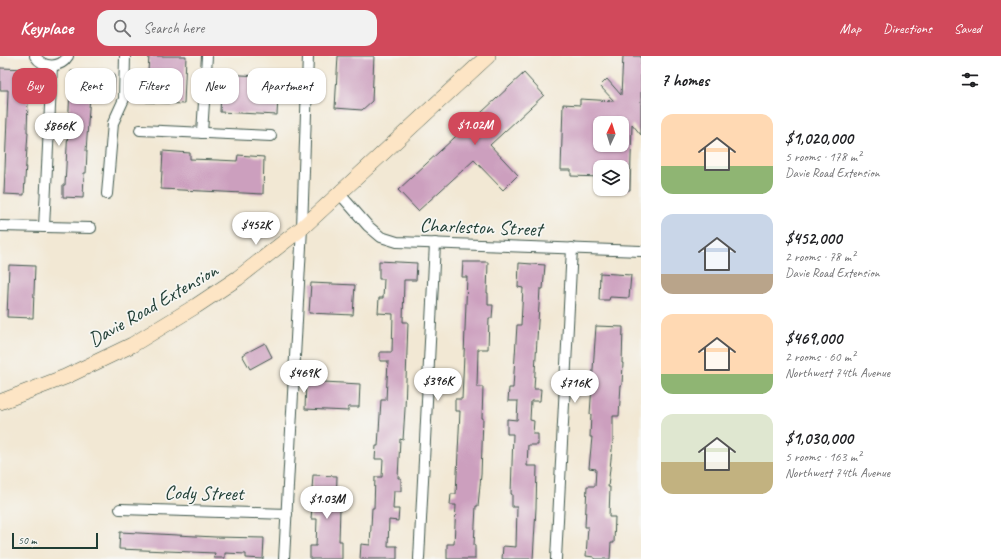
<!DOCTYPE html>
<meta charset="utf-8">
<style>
:root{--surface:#fff;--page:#f2f2f2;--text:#202124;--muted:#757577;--accent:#d1495b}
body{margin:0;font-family:Caveat,sans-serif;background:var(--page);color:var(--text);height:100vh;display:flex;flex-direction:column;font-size:15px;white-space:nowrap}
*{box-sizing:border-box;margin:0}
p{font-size:13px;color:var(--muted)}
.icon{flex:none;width:22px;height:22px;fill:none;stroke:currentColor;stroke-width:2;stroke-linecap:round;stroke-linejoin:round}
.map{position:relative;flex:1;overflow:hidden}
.sheet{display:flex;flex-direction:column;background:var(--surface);width:360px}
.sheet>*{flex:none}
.guide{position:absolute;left:12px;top:12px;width:380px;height:36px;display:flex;gap:8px}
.needle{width:26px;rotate:4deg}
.controls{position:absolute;left:593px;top:60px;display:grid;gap:8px}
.controls a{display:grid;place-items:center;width:36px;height:36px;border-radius:8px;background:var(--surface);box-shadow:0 1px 3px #0004;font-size:20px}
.scale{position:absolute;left:12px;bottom:10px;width:86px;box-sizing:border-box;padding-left:4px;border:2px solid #1f3d34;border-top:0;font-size:11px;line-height:14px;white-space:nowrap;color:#1f3d34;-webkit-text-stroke:3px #f6f6f2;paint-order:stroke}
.price{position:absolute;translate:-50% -34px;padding:0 9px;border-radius:14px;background:#fff;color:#222;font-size:13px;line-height:26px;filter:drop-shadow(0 1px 2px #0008)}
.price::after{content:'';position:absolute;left:50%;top:24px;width:12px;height:9px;margin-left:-6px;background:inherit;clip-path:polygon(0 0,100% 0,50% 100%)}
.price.active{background:var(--accent);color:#fff}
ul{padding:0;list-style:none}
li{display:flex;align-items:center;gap:12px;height:100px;padding:0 20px}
li span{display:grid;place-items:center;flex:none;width:112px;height:80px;border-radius:12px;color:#555}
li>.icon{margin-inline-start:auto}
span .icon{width:48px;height:48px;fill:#fffc;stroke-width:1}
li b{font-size:17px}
h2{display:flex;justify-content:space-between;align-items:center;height:48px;padding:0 20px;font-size:17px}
.tag{padding:0 14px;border-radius:12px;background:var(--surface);box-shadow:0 1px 3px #0004;font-size:14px;line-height:36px}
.tag.active{background:var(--accent);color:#fff}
header{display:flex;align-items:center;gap:24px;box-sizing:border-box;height:56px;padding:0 20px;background:var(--accent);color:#fff}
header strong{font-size:19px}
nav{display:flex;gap:22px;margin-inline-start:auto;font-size:14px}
.search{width:280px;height:36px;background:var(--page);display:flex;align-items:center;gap:10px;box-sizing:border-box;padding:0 14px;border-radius:12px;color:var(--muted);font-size:15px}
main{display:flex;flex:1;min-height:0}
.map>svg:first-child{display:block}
.building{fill:#cc9fbe;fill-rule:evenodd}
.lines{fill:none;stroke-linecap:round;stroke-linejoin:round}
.street-casing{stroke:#3f574c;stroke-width:12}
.secondary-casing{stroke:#3f574c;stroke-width:16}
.street{stroke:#fff;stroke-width:10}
.secondary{stroke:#fde5c5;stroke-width:15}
.labels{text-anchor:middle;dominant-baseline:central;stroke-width:3.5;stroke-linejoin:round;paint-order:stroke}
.street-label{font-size:20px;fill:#1f3d34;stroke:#f6f6f2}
</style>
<header>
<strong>Keyplace</strong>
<div class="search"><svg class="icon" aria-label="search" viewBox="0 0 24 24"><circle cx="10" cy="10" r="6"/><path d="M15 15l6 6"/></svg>Search here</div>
<nav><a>Map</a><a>Directions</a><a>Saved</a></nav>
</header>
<main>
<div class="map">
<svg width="641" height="503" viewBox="0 0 641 503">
<rect width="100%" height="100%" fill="#f6f6f2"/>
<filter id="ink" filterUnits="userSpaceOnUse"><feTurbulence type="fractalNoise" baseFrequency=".025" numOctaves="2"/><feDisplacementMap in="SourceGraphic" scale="8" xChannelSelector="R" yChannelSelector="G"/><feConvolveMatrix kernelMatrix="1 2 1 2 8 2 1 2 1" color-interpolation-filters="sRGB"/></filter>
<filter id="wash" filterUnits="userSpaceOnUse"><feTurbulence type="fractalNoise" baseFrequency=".012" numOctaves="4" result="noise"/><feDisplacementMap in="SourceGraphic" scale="16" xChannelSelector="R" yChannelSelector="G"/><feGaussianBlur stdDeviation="0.9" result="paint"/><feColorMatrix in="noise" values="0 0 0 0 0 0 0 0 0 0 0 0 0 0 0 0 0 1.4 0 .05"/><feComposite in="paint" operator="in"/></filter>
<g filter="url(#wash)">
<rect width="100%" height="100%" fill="#f2e8d4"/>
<g id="blocks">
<g class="building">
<path d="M149,0H186L184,48L146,46Z"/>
<path d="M338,0H374L372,45L362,54L335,52Z"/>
<path d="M623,0H641V79L632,68L630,134H622V111H600V121L571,120V114H561L563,48L580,49V43L614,45L600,30L607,23L621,39ZM600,67H622V89H600Z"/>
<path d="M0,12L29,13L27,76H28L24,139L4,138L8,36V34H0Z"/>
<path d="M71,15L115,18L114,40L90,39L86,95H87L86,117H84L83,142L63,141V129H65Z"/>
<path d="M524,17L544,39L490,89L518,119L503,134L474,104L418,155L398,134Z"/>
<path d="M222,18L279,21L277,59L220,56Z"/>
<path d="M163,95L190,97V103L217,104L237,105L238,99L264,101L263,138L161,133Z"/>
<path d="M379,205L417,207L416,224H404L403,266H408L405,353L403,384L400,383L398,422H401V435H394L393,453H399L398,465L389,464L388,490H397V503H360L361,488L370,489L372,452H374L375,421H382L383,403H375L376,390H378L381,344H386L388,305H380V296H392L393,258L378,257L379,242H383L384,223H379Z"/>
<path d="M463,206H488L487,237H488V249H493L492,262H489L488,293H478L477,331H483L482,362H483L481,419L478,450H476L474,489H475V503H447V488H454L456,449H450L451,438H456L460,355H455V343H462L464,299L467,221H462Z"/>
<path d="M519,207L545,209L543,233H540L534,333H541L540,345H531L530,364L534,365L533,378H538V389H528L527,410H537L536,452L533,503H502L503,490L516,491L517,451H512V438H511L513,378H507V363L517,364L518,345H508L509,332H513L517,269H521L523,232L518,231Z"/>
<path d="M9,209L35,210L33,262L7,261Z"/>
<path d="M600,217L631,219L629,242L610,241L609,244H599Z"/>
<path d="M311,227L355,229L353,259L309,257Z"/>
<path d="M596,270L623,271L622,307H623L622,329H621L619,360H613V384L608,431H610L609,461H615L614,487H611L610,503H594V501L586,500L588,471H585L587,430H595L596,413L589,412L592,381H590L591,358H590Z"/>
<path d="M265,287L272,301L250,313L242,299Z"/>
<path d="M306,325L360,328L359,351H348V355L305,353Z"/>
<path d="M313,419L337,420L336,452H340L339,485H342V503H310V490H316L317,463H311L312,451H318V433H312Z"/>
<path d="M120,476L215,481L264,482L263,503L246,502V498L225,497V502H214L215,497L119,493Z"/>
</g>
</g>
</g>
<g filter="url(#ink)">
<use href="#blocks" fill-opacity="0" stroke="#3f574c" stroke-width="1"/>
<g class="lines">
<defs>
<g id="street">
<path d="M35,0C43,12 60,13 68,0"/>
<path d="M140,74L271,80"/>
<path d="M202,77L207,0"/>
<path d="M339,137L368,170L381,181L397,186L641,195"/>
<path d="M107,138L113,67L124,43L125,0"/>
<path d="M0,170L91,172"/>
<path d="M44,171L52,10"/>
<path d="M120,453L287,458"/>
<path d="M284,503L302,172L308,0"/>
<path d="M419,503L435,187"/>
<path d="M556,503L572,192"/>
</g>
<path id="secondary" d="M0,346L65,321L132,289L196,250L238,222L302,172L488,0"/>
</defs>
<use href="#street" class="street-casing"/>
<use href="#secondary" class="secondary-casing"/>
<use href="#street" class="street"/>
<use href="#secondary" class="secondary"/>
</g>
</g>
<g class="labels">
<g class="street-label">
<text transform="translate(481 171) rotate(2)">Charleston Street</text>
<text transform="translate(153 249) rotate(-30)">Davie Road Extension</text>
<text transform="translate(204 437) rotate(1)">Cody Street</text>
</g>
</g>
</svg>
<div class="controls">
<a><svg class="needle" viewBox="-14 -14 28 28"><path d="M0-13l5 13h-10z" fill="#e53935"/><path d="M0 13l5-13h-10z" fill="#757577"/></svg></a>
<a><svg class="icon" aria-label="layers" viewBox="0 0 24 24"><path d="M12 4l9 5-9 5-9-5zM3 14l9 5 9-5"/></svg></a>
</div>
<div class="scale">50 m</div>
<b class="price active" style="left:475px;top:90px">$1.02M</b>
<b class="price" style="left:59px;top:91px">$866K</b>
<b class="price" style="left:256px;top:190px">$452K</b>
<b class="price" style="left:304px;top:338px">$469K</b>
<b class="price" style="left:438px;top:346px">$396K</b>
<b class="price" style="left:575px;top:348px">$716K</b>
<b class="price" style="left:327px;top:464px">$1.03M</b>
<div class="guide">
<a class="tag active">Buy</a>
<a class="tag">Rent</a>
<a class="tag">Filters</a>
<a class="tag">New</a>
<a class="tag">Apartment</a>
</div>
</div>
<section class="sheet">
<h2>7 homes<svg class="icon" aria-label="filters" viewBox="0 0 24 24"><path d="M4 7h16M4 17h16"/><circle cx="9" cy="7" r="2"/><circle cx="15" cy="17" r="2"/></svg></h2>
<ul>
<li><span style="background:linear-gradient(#ffd9b3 65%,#8fb573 0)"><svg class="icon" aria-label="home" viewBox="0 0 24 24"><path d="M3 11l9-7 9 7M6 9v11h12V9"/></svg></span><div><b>$1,020,000</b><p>5 rooms · 178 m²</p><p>Davie Road Extension</p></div></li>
<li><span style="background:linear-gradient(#c9d6e8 75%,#b9a48a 0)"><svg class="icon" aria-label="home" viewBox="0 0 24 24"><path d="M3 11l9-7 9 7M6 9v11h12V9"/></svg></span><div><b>$452,000</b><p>2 rooms · 78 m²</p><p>Davie Road Extension</p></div></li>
<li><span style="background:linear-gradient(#ffd9b3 75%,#8fb573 0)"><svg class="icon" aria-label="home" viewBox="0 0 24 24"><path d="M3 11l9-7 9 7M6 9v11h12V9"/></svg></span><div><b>$469,000</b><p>2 rooms · 60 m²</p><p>Northwest 74th Avenue</p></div></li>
<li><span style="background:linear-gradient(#dfe7d0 60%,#c2b280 0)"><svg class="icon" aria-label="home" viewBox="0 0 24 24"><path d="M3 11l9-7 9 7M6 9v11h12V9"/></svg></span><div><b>$1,030,000</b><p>5 rooms · 163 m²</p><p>Northwest 74th Avenue</p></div></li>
</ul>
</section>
</main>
